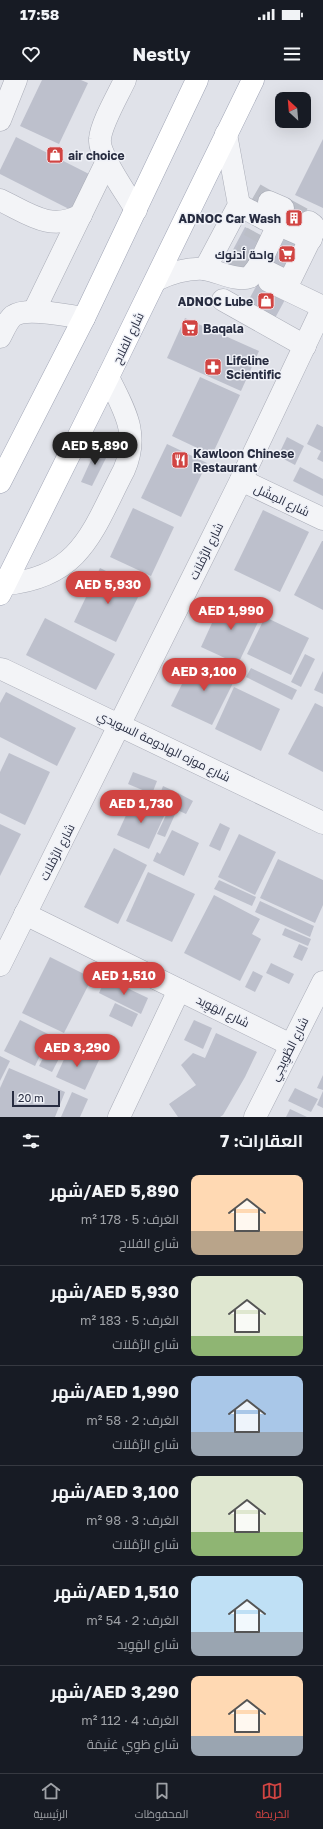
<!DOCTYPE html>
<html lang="ar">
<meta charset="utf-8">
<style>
:root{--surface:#171b24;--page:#20242c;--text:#f1f3f6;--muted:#9ea1a6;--line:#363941;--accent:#d14442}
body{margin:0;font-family:"Golos Text",Cairo,sans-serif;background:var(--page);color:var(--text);direction:rtl;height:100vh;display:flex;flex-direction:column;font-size:15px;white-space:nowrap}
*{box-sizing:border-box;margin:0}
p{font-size:13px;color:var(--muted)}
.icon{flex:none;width:22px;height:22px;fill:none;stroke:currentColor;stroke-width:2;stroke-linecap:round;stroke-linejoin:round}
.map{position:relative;height:1037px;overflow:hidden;direction:ltr}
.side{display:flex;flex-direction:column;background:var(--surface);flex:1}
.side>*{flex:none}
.needle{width:26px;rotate:334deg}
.fabs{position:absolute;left:275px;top:12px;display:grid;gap:8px}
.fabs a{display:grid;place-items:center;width:36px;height:36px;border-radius:8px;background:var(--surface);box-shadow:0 4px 16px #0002;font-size:20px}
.scale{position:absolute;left:12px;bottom:10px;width:48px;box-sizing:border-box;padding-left:4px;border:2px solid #282d41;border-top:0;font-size:11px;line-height:14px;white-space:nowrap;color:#282d41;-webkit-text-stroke:3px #eff1f7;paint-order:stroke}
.price{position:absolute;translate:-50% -34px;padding:0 9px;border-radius:14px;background:var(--accent);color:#fff;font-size:13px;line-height:26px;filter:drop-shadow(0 1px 2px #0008)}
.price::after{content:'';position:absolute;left:50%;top:24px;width:12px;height:9px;margin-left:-6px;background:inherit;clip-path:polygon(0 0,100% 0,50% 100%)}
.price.active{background:#222;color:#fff}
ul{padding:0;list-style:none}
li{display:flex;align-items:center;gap:12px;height:100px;padding:0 20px}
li+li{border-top:1px solid var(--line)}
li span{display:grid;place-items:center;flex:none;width:112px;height:80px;border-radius:8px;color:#555}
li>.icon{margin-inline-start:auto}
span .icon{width:48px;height:48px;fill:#fffc;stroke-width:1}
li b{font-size:17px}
h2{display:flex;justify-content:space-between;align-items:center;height:48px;padding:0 20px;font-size:17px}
.status{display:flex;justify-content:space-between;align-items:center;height:28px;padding:0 20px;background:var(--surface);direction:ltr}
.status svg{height:11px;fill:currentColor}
header{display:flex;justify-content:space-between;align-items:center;height:52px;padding:0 20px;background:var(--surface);font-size:18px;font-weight:700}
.tab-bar{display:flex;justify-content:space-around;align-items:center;height:56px;border-top:1px solid var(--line);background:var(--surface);font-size:11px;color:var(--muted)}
.tab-bar a{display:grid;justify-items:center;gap:2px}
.tab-bar .active{color:var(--accent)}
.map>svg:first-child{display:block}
.building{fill:#bdc0cc}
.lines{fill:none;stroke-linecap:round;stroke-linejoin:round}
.minor-tunnel{stroke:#bbbec7;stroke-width:22;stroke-dasharray:22 11;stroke-linecap:butt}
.minor-casing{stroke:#a9acb7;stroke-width:23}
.major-casing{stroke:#9fa4b5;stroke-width:23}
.minor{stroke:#f3f4f7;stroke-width:22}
.major{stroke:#fff;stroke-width:22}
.labels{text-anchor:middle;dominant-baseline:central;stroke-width:3;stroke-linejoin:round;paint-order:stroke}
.poi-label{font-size:12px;font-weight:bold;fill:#282d41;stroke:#eff1f7;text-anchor:start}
.street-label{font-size:12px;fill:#282d41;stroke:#eff1f7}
</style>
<div class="status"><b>17:58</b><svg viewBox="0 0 49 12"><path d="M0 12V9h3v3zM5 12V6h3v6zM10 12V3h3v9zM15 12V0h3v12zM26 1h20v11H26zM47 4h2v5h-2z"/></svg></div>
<header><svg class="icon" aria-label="menu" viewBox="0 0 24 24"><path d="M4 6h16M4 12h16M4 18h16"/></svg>Nestly<svg class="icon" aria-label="heart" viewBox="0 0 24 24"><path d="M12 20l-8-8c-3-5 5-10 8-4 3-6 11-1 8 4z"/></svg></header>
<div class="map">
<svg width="323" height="1037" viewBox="0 0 323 1037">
<rect width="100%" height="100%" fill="#e0e2e9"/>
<g class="building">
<path d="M42,0H81L88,3L59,64L20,46Z"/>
<path d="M16,57L89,94L71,130L0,94V90Z"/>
<path d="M323,59V128L295,115Z"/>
<path d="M258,110L271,118L264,131L250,123Z"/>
<path d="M286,122L312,136L303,153L277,139Z"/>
<path d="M245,147L269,160L251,196L226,183Z"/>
<path d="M288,152L306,162L288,197L269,187Z"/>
<path d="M259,201L287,216L274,240L246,225Z"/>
<path d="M185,238L259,271L241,311L167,278Z"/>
<path d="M200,297L240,315L212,375L172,356Z"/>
<path d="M317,344L323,347V382L317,379L321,371L307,364Z"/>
<path d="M287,357L304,366L295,385L278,376Z"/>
<path d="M167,364L207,383L181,437L141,418Z"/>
<path d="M97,367L109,372L92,406L81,402Z"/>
<path d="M300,387L323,399V416L293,401Z"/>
<path d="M133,428L174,447L151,496L110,477Z"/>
<path d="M263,430L309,452L280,512L234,490Z"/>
<path d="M322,461H323V530L294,515Z"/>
<path d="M100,488L142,509L116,562L74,542Z"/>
<path d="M223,519L261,536L238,584L201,567Z"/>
<path d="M265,537L309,558L291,595L247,574Z"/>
<path d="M45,538L115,574L96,610L26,575Z"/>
<path d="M305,574L315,579L301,607L291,602Z"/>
<path d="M195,578L236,597L212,645L171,626Z"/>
<path d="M251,588L297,610L292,620L246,597Z"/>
<path d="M323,591V614L314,610Z"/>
<path d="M234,607L280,629L261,671L215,649Z"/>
<path d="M6,612L76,648L57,686L0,657V623Z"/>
<path d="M315,623L323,627V692L288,674Z"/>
<path d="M9,673L50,692L25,745L0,733V692Z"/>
<path d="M133,692L157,701L152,714L128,704Z"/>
<path d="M163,706L174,711L167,729L156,725Z"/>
<path d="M178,713L193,721L186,734L171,727Z"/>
<path d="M133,720L165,734L149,769L117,755Z"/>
<path d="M169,729L176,732L165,757L157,754Z"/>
<path d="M220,743L230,748L220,771L209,766Z"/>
<path d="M0,744L21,754L0,796Z"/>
<path d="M172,750L199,763L184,796L153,781L157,772L160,774Z"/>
<path d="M239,754L276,772L255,815L218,797Z"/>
<path d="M114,768L147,785L118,844L84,827Z"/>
<path d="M278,779L323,800V825L315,843L260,818Z"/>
<path d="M148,792L195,814L172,862L126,841Z"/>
<path d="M219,800L256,817L252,826L214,809Z"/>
<path d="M214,815L260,839L252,854L261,859L240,901L184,873Z"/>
<path d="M260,821L314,846L310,857L255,832Z"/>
<path d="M285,848L311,859L308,866L282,855Z"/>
<path d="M299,864L308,868L302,881L293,877Z"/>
<path d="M50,877L92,898L64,953L22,933Z"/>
<path d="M271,883L294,894L289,904L266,893Z"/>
<path d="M253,891L263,896L255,912L245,907Z"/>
<path d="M106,898L148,918L141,934L99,913Z"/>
<path d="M115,923L138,934L132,947L109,936Z"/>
<path d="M20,940L50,955L35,986L4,971Z"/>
<path d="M194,940L212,948L203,969L184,960Z"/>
<path d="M216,953L257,972L245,997L223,1035L220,1037H178L169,1024L196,1005L181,985L193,973L205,978Z"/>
<path d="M54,956L67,963L52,992L39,986Z"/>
<path d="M70,966L99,980L85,1010L56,997Z"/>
<path d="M0,976L10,981L0,1001Z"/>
<path d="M9,988L65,1012L55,1037H0V1008Z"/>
<path d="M323,995V1010L317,1008Z"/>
<path d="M295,1008L318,1019L311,1032L288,1021Z"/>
<path d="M323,1011V1028L317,1025Z"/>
<path d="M72,1012L88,1019L80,1037H61Z"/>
<path d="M290,1029L307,1037H286Z"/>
</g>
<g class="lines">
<g class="minor-tunnel">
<path d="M255,114L269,122"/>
<path d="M283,128L309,142"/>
<path d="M238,189L257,153"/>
</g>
<defs>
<g id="minor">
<path d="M125,0C118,15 101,44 100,59C98,75 127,114 136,130"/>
<path d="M0,40L16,0"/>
<path d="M0,120C28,133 50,152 81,135"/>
<path d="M269,122L283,128"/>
<path d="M239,125L265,139L311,159"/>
<path d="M258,187L284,200L291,198L314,151L313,145L309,142"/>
<path d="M205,189L239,125L226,54"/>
<path d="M156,200C171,193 188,188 204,189C219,191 236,202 250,197L258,187L278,145"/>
<path d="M269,201L323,227"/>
<path d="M223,220L305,266"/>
<path d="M34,231L107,81"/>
<path d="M0,257C4,250 7,241 13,236C27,226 67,236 84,238"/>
<path d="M241,400L323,439"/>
<path d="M6,504C82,497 93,449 124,390C140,353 124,330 108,297"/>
<path d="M0,589L4,590L323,743"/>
<path d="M25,834L291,965"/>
<path d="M0,885L241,400L323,227"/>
<path d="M119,1037L179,910"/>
<path d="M255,1037L323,902"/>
</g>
<g id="major">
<path d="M0,402L84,238L197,0"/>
<path d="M0,514L108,297L253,0"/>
</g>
</defs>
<use href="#minor" class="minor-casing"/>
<use href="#major" class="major-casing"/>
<use href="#minor" class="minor"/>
<use href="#major" class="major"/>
</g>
<defs>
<symbol id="shop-square" viewBox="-11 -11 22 22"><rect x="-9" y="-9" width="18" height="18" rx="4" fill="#d14442" stroke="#eff1f7"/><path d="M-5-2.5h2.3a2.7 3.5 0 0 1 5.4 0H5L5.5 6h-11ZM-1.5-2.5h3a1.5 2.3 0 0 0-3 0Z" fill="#fff"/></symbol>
<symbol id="building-square" viewBox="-11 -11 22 22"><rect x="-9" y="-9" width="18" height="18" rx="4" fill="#d14442" stroke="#eff1f7"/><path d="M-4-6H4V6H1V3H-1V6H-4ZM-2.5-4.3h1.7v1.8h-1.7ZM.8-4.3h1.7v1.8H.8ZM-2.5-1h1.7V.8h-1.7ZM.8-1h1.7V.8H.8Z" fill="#fff"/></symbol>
<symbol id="supermarket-square" viewBox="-11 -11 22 22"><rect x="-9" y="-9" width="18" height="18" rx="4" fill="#d14442" stroke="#eff1f7"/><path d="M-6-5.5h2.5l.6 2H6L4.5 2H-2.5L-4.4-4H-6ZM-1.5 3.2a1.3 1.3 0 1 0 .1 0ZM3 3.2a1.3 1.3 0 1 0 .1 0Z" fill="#fff"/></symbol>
<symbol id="pharmacy-square" viewBox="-11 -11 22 22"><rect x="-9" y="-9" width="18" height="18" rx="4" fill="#d14442" stroke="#eff1f7"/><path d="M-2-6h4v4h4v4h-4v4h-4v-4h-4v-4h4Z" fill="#fff"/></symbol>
<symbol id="restaurant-square" viewBox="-11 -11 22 22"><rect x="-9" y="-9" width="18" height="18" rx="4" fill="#d14442" stroke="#eff1f7"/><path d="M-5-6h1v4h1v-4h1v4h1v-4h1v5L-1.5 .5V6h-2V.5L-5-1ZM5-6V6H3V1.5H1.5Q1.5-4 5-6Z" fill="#fff"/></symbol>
</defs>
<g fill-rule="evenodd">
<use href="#shop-square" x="45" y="65" width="20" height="20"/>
<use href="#building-square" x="284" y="128" width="20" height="20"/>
<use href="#supermarket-square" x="277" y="164" width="20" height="20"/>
<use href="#shop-square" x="256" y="211" width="20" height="20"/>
<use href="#supermarket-square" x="180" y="238" width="20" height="20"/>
<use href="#pharmacy-square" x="203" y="277" width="20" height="20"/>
<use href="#restaurant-square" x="170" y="370" width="20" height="20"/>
</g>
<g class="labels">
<g class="poi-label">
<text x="68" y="75">air choice</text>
<text x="281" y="138" text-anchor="end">ADNOC Car Wash</text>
<text x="274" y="174" text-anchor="end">واحة أدنوك</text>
<text x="253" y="221" text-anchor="end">ADNOC Lube</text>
<text x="203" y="248">Baqala</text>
<text x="226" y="280">Lifeline<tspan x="226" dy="14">Scientific</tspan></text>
<text x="193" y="373">Kawloon Chinese<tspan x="193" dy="14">Restaurant</tspan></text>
</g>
<g class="street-label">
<text transform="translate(128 258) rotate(-64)">شارع الفلاح</text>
<text transform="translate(282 420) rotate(25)">شارع المِشَل</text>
<text transform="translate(206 471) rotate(-64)">شارع الرَّمْلاَت</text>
<text transform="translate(164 666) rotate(26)">شارع موزه الهادومة السويدي</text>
<text transform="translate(57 772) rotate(-63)">شارع الرَّمْلاَت</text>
<text transform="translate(223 931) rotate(26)">شارع الهَوِيد</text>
<text transform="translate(289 969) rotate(-63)">شارع الطْوِيجِي</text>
</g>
</g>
</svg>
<div class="fabs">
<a><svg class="needle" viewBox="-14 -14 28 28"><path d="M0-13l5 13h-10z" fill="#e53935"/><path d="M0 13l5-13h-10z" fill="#9ea1a6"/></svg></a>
</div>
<div class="scale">20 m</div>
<b class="price active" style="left:95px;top:386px">AED 5,890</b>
<b class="price" style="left:108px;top:525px">AED 5,930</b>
<b class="price" style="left:231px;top:551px">AED 1,990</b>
<b class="price" style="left:204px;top:612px">AED 3,100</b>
<b class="price" style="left:141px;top:744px">AED 1,730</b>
<b class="price" style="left:124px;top:916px">AED 1,510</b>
<b class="price" style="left:77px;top:988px">AED 3,290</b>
</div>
<section class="side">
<h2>العقارات: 7<svg class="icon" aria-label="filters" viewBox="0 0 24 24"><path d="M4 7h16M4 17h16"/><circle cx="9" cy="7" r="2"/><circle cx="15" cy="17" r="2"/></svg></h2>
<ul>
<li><span style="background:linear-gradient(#ffd9b3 70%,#b9a48a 0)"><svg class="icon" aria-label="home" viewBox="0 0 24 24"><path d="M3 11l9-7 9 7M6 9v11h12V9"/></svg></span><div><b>AED 5,890/شهر</b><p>الغرف: 5 · 178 m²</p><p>شارع الفلاح</p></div></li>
<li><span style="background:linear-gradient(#dfe7d0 75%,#8fb573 0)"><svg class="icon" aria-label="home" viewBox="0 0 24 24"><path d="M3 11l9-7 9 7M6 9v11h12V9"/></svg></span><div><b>AED 5,930/شهر</b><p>الغرف: 5 · 183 m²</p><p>شارع الرَّمْلاَت</p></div></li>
<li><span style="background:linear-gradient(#a9c7e8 70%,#9aa5b1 0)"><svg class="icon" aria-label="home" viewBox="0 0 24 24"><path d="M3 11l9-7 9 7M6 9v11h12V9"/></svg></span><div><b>AED 1,990/شهر</b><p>الغرف: 2 · 58 m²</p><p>شارع الرَّمْلاَت</p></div></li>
<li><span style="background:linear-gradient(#dfe7d0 70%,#8fb573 0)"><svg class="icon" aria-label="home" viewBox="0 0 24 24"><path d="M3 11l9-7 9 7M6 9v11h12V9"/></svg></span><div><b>AED 3,100/شهر</b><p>الغرف: 3 · 98 m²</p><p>شارع الرَّمْلاَت</p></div></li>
<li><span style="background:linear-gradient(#bfe0f5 70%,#9aa5b1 0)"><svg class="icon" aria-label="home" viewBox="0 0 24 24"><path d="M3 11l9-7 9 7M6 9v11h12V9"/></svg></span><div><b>AED 1,510/شهر</b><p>الغرف: 2 · 54 m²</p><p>شارع الهَوِيد</p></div></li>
<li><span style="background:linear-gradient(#ffd9b3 75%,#9aa5b1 0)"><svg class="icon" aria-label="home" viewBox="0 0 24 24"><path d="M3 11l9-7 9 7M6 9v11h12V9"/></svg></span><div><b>AED 3,290/شهر</b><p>الغرف: 4 · 112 m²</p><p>شارع طَوِي غنَيمَة</p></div></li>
</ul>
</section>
<nav class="tab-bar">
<a class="active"><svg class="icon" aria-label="map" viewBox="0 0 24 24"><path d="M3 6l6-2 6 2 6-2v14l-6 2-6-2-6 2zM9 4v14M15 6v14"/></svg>الخريطة</a>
<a><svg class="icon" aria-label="saved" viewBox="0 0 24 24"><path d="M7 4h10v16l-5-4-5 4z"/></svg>المحفوظات</a>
<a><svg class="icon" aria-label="home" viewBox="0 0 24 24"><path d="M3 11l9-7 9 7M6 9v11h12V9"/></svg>الرئيسية</a>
</nav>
